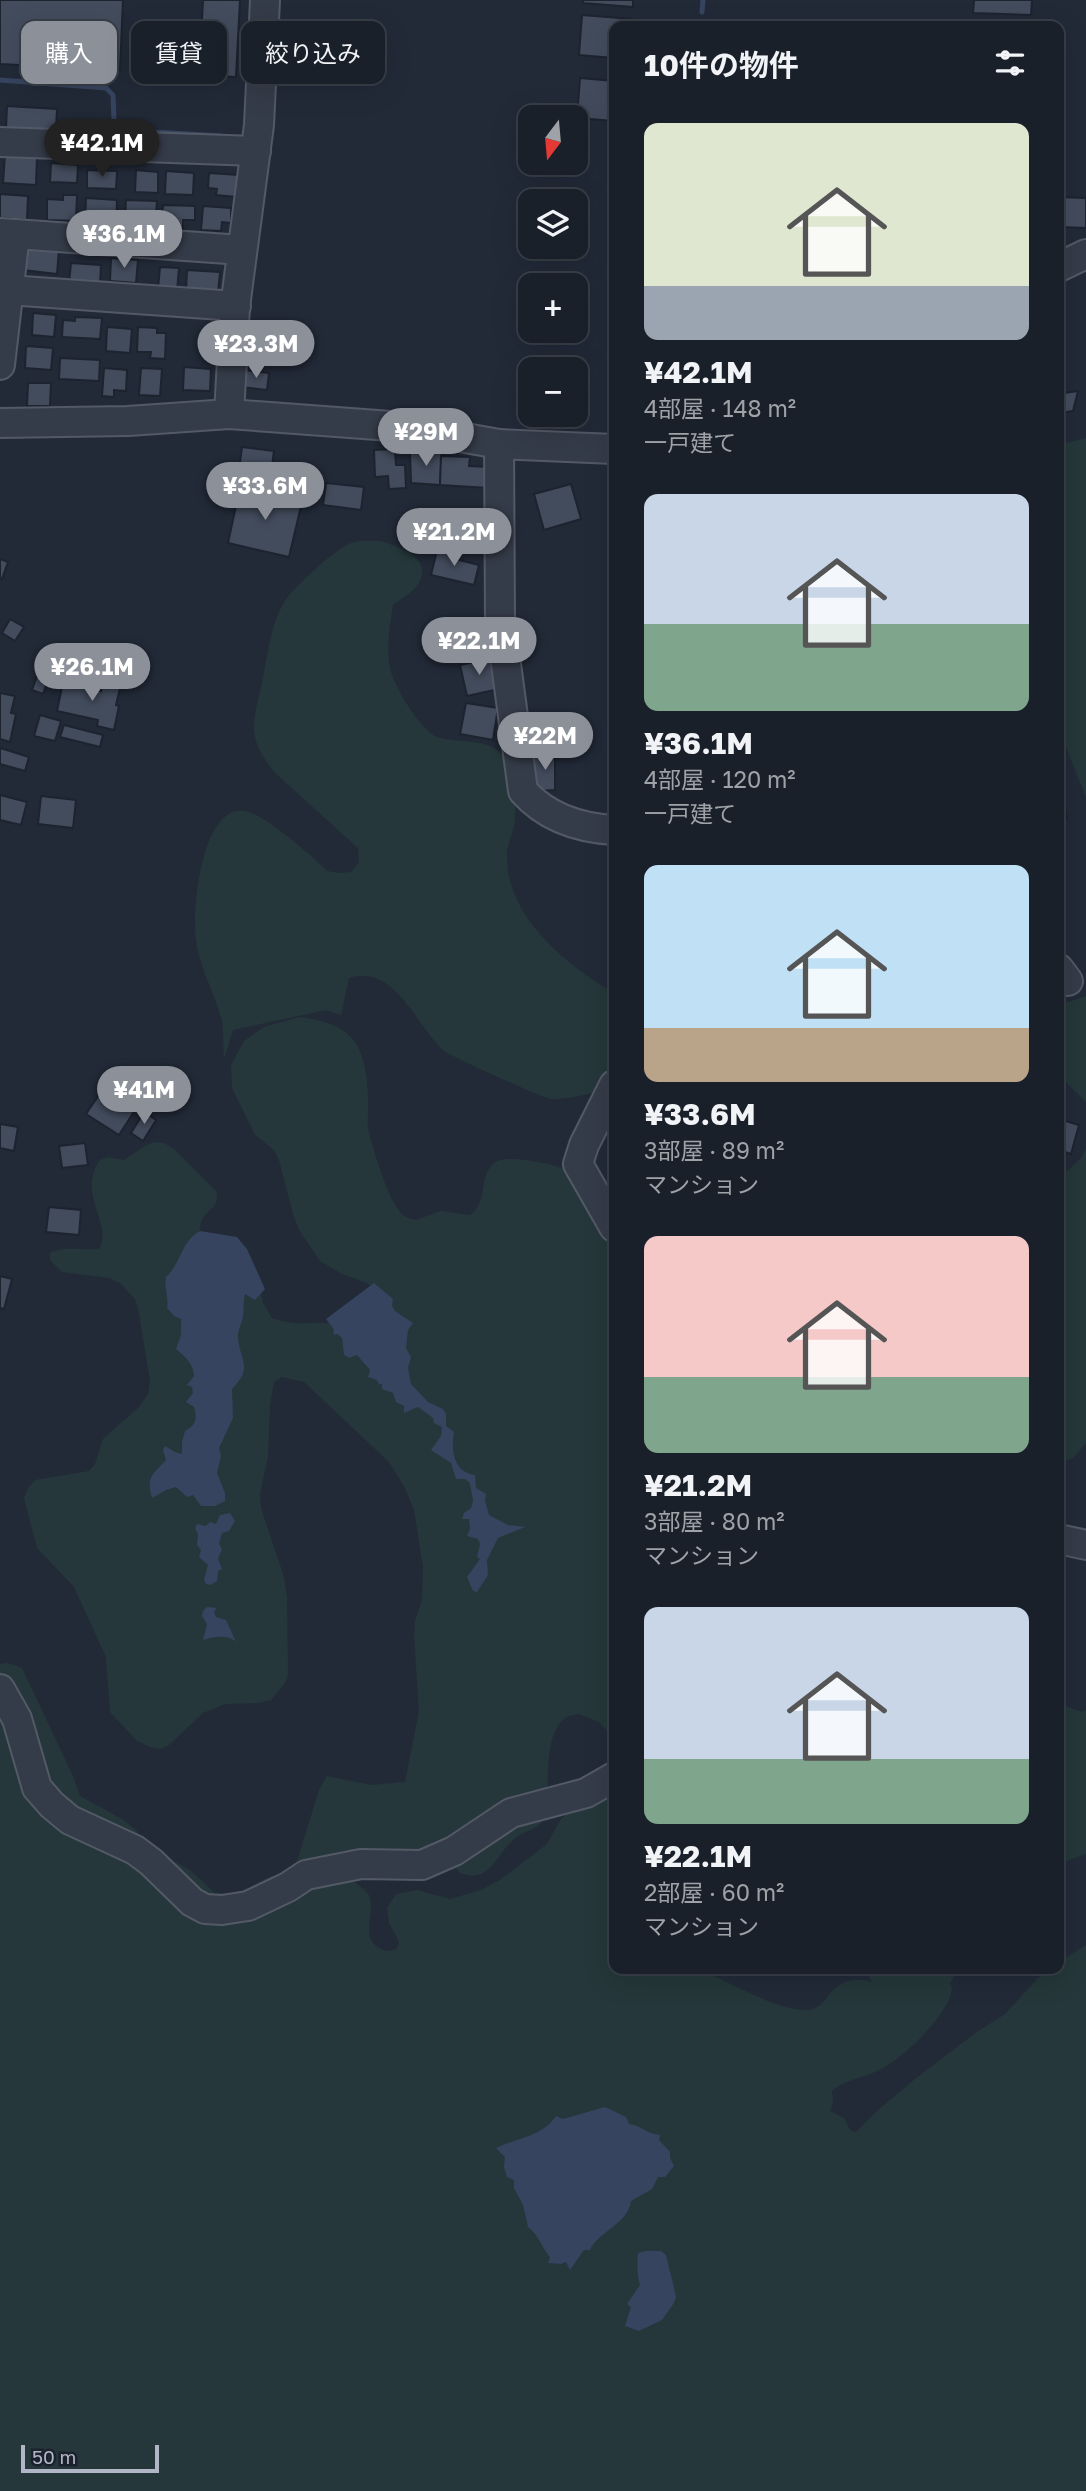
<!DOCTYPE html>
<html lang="ja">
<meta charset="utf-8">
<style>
:root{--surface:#1a202a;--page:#272d36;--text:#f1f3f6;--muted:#9fa3a8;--line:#383e47;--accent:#8c9099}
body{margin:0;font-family:"Golos Text","Noto Sans JP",sans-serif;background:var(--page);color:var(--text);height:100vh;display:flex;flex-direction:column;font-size:26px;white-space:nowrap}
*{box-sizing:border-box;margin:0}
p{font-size:23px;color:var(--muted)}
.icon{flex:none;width:38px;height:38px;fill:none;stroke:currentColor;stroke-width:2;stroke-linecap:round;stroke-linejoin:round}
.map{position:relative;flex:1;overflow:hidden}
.sheet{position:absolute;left:609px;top:21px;width:455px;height:1953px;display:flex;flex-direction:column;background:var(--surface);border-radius:14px;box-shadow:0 7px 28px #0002,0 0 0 2px var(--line)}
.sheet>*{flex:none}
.guide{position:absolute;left:21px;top:21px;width:483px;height:63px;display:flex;gap:14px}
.needle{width:46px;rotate:196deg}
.tools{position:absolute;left:518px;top:105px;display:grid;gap:14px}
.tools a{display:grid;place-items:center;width:70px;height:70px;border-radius:14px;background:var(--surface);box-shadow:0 7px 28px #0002,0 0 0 2px var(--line);font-size:35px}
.scale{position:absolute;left:21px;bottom:18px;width:138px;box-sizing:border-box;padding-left:7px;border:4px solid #b0b6c5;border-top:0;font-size:19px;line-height:24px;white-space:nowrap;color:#b0b6c5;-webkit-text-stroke:5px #1b212d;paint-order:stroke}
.price{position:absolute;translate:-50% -60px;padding:0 16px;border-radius:24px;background:var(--accent);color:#fff;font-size:23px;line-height:46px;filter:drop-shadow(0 2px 4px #0008)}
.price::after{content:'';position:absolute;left:50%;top:42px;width:21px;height:16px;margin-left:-10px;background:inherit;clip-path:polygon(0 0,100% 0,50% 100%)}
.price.active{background:#222;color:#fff}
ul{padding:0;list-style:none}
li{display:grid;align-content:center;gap:14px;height:371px;padding:0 35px}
li span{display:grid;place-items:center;height:217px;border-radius:14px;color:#555}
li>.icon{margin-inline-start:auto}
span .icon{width:126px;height:126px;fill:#fffc;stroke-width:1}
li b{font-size:30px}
h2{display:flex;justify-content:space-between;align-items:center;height:84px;padding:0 35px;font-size:30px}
.tag{padding:0 24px;border-radius:14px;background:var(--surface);box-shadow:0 7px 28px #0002,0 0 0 2px var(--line);font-size:24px;line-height:63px}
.tag.active{background:var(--accent);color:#fff}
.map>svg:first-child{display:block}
.green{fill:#25373a}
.water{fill:#36445f}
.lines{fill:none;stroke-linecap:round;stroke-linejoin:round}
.stream{stroke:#36445f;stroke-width:5}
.building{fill:#434c5d;stroke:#1d232f;stroke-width:2}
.minor-casing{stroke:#535966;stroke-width:32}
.minor{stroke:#353c49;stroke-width:28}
</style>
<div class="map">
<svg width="1086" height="2491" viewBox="0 0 1086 2491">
<rect width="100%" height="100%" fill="#222a38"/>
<g class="green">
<path d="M1086,438V797L1059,730L1061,635L1059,632V445Z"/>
<path d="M381,541C396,546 428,555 421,578C418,590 402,598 393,605C390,624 386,649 390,668C393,685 421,731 437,737C461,745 496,735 508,764C514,778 517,811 514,826C512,836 506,847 507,857C507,918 568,966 614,993V1087C599,1092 567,1100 551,1099C545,1099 450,1056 444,1051C416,1026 395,963 349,978L341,1015L326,1010L233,1030L224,1059C223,1047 224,1033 222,1021C215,993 199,968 196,939C192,911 201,804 245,811C264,814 312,856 327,871L340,873L351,872L359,862L358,848L275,773C244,735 254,722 263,678C268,653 271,623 285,601C294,587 339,545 354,542C362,540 372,541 381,541Z"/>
<path d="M1086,996V1102L1059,1075V1005Z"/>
<path d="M300,1017C352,1024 366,1043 368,1096C369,1106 367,1118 368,1128C372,1146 387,1196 398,1209C402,1216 408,1218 416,1220L441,1211L470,1215C489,1201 478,1177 494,1163C506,1152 565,1166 578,1175C590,1182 604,1204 614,1215V1739L599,1722L579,1714C573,1715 567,1716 563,1720C544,1736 548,1790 548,1813C540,1832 526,1828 513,1840C496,1855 490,1884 460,1873L450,1860L352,1874L354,1882C360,1886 367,1891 370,1897C375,1915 359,1938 381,1949C387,1952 392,1951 397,1948L399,1942L389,1923L387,1908L396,1894L417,1890L450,1899L481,1890L500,1880L547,1844L561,1819L574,1808L614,1797V1969C634,1969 654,1969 674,1969C681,1969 690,1967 696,1969C728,1980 769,2007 802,2010C833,2014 824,1970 872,1982L865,1969H959L950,1983L952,1988C950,2014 901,2061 877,2071C862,2078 844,2080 832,2091L833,2103L830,2111L844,2118L850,2130L856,2132L878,2110L915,2079L974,2034L1005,2014L1038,1978L1050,1969H1059V1962L1086,1945V2491H0V1664L8,1663L22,1668L73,1776L80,1796L122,1819L136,1830L152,1849L190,1870L215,1893L236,1894L269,1877L294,1871L319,1790L327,1776L371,1785L405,1782L419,1711L414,1636L415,1621L422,1600L423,1567L414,1510L405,1488L389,1462L304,1382L282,1377L274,1382L270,1405L268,1456L260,1494L261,1508L284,1577L287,1598L288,1675L285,1683L271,1700L258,1703L225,1704L203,1713L169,1745L161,1749L150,1747L137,1741L110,1712L106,1657L74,1587L37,1548L24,1498L28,1488L35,1480L89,1471L95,1464L103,1439L138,1408L148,1394L150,1381L139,1313L135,1299L120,1283L109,1278L62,1272L50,1260V1253C64,1245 83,1251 99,1249C114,1225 76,1195 100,1160L108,1157L124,1160L145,1146L155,1142L164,1143L174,1149L217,1192C217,1208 214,1205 204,1216C199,1222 200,1231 200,1238L199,1366L207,1495L239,1291L260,1288L263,1303L272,1318C299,1328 312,1320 339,1324L384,1298L367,1283L342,1274L320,1261L299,1230L293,1214L279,1160L274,1150L255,1135L232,1088L231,1065L244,1041L264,1027Z"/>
<path d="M1086,1148V1443L1073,1458L1059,1463V1179L1081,1158Z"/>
<path d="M1059,1704L1083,1712L1086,1710V1854L1059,1864Z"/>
</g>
<g class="water">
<path d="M200,1231L237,1237L247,1249L265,1289L255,1300L245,1294C243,1303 244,1309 243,1317C242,1324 237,1330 238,1338C241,1364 253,1367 232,1389L233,1418L219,1448L221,1456L217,1473L225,1493V1501L215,1506H201L193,1495L187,1497L176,1487L166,1490L152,1498C146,1477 152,1475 166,1460L163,1450L165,1446L175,1452L182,1454V1442L185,1431C195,1425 198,1420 194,1407L186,1402L193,1393L192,1387L187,1385L194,1376C194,1365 185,1356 176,1349L181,1335V1319L174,1316L167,1308C169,1297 164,1289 166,1277C181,1264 181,1241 200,1231Z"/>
<path d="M374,1283L393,1299L392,1306L395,1311L413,1323L408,1330L406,1348L411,1357L408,1368L411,1384L428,1402L443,1409L446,1414V1426L454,1432C451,1450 453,1472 475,1475L476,1488L486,1494L485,1501L489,1515L508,1525L525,1527L498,1538L487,1560L488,1575L477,1592L473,1591L467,1577L480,1559L477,1557L480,1544L478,1539L467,1536L470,1529L469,1519H462L464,1513L471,1508L473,1501L470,1483L465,1479H456L451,1463L431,1450L441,1436L442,1427L434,1423L433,1418L418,1407L404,1413V1406L396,1402L393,1393L382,1389V1384H379L377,1380L368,1377L370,1370L357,1355L349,1358L344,1355L342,1338L338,1334L334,1335L333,1328L326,1319Z"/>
<path d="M230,1513L235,1521L229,1531L222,1533L219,1544L222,1549L218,1559L222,1569L218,1571L217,1581L210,1585L206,1584L204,1580L208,1565L199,1557L201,1550L197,1545L198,1534L195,1528L197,1524L206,1526L210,1522L216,1524L220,1515Z"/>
<path d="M207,1607L217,1608L214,1612L216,1617L226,1620L236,1642C227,1634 213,1637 203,1640L207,1624L202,1616L203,1611Z"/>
<path d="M605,2107L626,2117L629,2124C643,2126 644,2133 660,2135L659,2140L670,2152V2158L674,2166L665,2177H658L652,2189L631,2201C629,2223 597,2233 590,2250H584L570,2270L566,2262L561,2264L548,2263L550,2257C541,2247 539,2235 528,2227L523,2205L514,2188V2180L507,2177L504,2167L505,2157L496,2148C517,2138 543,2136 556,2116L563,2119Z"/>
<path d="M646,2251H661L666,2255L674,2288L676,2297L674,2303L662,2320L639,2331L625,2326L631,2307L627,2304L640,2285C637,2275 637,2264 638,2253Z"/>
</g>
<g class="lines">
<g class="stream">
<path d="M702,12L703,0"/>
<path d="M0,80L106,88L113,95L114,121L122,130L221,136"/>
</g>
</g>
<g class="building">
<path d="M0,0H123L120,70L0,64Z"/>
<path d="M203,0H240L236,77L199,75Z"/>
<path d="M583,0H633V7L583,3Z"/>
<path d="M974,0H1032L1031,15L973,13Z"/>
<path d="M582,15L632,19L631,26H614V58L579,55Z"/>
<path d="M580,78L614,81V121L577,118Z"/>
<path d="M7,106L57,109L56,130L6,128Z"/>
<path d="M5,154L37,156L36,185L3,183Z"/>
<path d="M51,163L78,165L77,183L50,182Z"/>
<path d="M87,170L117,171L116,189L87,188Z"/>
<path d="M136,170L158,172V193L135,192Z"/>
<path d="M166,171L194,173L193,195L165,194Z"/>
<path d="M209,173L239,175L237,197L216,195L217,189L208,188Z"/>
<path d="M0,194L28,196L27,220L0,218Z"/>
<path d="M63,195H77L76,221L47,220V199L63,200Z"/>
<path d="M1059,197L1086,198V228L1059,227Z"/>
<path d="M86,198L117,200L116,228L96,227V220H85Z"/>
<path d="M126,200L157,201L155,233L124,231Z"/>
<path d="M163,205L195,206V220H183V232L161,230Z"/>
<path d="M203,206L231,208V223L222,222L221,231L201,230Z"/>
<path d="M25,247L59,250L57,274L23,270Z"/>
<path d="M111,258L138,260L136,283L110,281Z"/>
<path d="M71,263L101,265L100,286L69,284Z"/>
<path d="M160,267L179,268L177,291L158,289Z"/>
<path d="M187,270L220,272L218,293L186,291Z"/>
<path d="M33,313L56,315L54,337L32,335Z"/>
<path d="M75,317L102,318L100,339L62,337L63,320L75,321Z"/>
<path d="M107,327L132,329L130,353L106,351Z"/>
<path d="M138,327L157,328V333H166L165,359L150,358L151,352H137Z"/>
<path d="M26,346L53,348L51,370L25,368Z"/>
<path d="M60,358L100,360L99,381L59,379Z"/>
<path d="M184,367L211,369L210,391L183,390Z"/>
<path d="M104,368L127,370L126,391L114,390V397L102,396Z"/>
<path d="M141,368L162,369L160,396L139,395Z"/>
<path d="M244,370L269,373L267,390L242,387Z"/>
<path d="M1059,374H1062L1064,393L1078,391L1073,411L1059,413Z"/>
<path d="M28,383H51L50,406H27Z"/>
<path d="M242,447L274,451L270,482L238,477Z"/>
<path d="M395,449L396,465H405L406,488L389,489L388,476L375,477L374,450Z"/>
<path d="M442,451L440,485L411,483L410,453Z"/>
<path d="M441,456L470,457L469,466L490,467L489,488L440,485Z"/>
<path d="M326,483L364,487L361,510L323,505Z"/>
<path d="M571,484L581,519L544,530L534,494Z"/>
<path d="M240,487L302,502L289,557L228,543Z"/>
<path d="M438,546L453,550L451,558L479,565L474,585L431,575Z"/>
<path d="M0,559L8,562L2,579L0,578Z"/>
<path d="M10,619L24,627L15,641L2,633Z"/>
<path d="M492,658L499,689L467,696L460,665Z"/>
<path d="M42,662L53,666L43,694L32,690Z"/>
<path d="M103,680L121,684L116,705L119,706L114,730L97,726L98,720L57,711L63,682L101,691Z"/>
<path d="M0,693L15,696L11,713L16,714L10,742L0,739Z"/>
<path d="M466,703L498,708L493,740L460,734Z"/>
<path d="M40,715L61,721L55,741L34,736Z"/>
<path d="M64,725L103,735L100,747L60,737Z"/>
<path d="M0,748L29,757L25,771L0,764Z"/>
<path d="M555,753V790L536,791L532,756Z"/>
<path d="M0,795L27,802L21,825L0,820Z"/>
<path d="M41,796L76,800L73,828L38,824Z"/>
<path d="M1059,802H1064L1067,819L1059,821Z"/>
<path d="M105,1086L137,1107L119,1135L86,1114Z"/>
<path d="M144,1112L156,1120L143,1141L131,1133Z"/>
<path d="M1059,1119L1079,1125L1071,1154L1059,1150Z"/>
<path d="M0,1124L18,1127L14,1151L0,1148Z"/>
<path d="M85,1143L88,1165L62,1168L59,1146Z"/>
<path d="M49,1207L81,1210L79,1235L46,1232Z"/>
<path d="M0,1276L12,1279L4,1309L0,1308Z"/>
</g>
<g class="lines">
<defs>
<g id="minor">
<path d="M0,142L256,151"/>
<path d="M0,233L242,250"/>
<path d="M1059,267L1086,254"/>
<path d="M8,290L236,306"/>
<path d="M0,365L15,234"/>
<path d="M229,414L235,307L259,125L265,0"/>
<path d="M0,423L128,421L229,414L404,427L499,444L614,449"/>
<path d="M499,444L500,619L523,791C547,818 579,828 614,830"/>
<path d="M1059,969L1068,981"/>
<path d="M614,1085L584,1145L578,1164L614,1227"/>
<path d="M1059,1539L1086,1545"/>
<path d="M0,1689L17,1719L37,1788L52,1805L70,1820L135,1850L151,1862L192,1902L205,1909L222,1910L248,1906L288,1887L306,1875L361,1864L422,1865L454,1851L511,1813L586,1793L614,1777"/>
</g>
</defs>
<use href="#minor" class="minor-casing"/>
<use href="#minor" class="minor"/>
</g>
</svg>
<div class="tools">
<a><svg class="needle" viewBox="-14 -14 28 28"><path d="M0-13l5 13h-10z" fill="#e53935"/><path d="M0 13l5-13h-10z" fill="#9fa3a8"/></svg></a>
<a><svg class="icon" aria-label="layers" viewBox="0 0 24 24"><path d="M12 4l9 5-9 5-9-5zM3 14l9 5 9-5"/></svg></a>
<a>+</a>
<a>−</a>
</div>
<div class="scale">50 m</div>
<b class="price active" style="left:102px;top:179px">¥42.1M</b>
<b class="price" style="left:124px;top:270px">¥36.1M</b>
<b class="price" style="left:256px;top:380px">¥23.3M</b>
<b class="price" style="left:426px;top:468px">¥29M</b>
<b class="price" style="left:265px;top:522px">¥33.6M</b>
<b class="price" style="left:454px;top:568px">¥21.2M</b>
<b class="price" style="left:479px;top:677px">¥22.1M</b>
<b class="price" style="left:92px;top:703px">¥26.1M</b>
<b class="price" style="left:545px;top:772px">¥22M</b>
<b class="price" style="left:144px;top:1126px">¥41M</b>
<div class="guide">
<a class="tag active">購入</a>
<a class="tag">賃貸</a>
<a class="tag">絞り込み</a>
</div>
<section class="sheet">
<h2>10件の物件<svg class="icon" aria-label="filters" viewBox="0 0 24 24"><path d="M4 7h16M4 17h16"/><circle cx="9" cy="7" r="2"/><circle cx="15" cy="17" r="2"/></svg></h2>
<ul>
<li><span style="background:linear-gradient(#dfe7d0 75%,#9aa5b1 0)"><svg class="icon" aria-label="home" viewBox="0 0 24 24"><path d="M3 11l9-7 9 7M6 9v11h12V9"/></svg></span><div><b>¥42.1M</b><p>4部屋 · 148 m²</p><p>一戸建て</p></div></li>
<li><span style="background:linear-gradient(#c9d6e8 60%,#7fa58c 0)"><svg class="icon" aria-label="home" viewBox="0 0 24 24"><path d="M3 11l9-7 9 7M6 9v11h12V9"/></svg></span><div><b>¥36.1M</b><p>4部屋 · 120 m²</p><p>一戸建て</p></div></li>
<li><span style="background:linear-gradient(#bfe0f5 75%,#b9a48a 0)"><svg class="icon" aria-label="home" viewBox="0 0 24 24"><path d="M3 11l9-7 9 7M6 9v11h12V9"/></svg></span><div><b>¥33.6M</b><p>3部屋 · 89 m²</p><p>マンション</p></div></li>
<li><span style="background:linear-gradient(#f6c9c9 65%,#7fa58c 0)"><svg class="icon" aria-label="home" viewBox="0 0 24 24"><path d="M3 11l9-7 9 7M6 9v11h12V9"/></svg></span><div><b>¥21.2M</b><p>3部屋 · 80 m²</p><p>マンション</p></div></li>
<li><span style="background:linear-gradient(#c9d6e8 70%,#7fa58c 0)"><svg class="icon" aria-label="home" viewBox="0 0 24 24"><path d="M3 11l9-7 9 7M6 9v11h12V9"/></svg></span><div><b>¥22.1M</b><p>2部屋 · 60 m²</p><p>マンション</p></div></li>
</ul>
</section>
</div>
